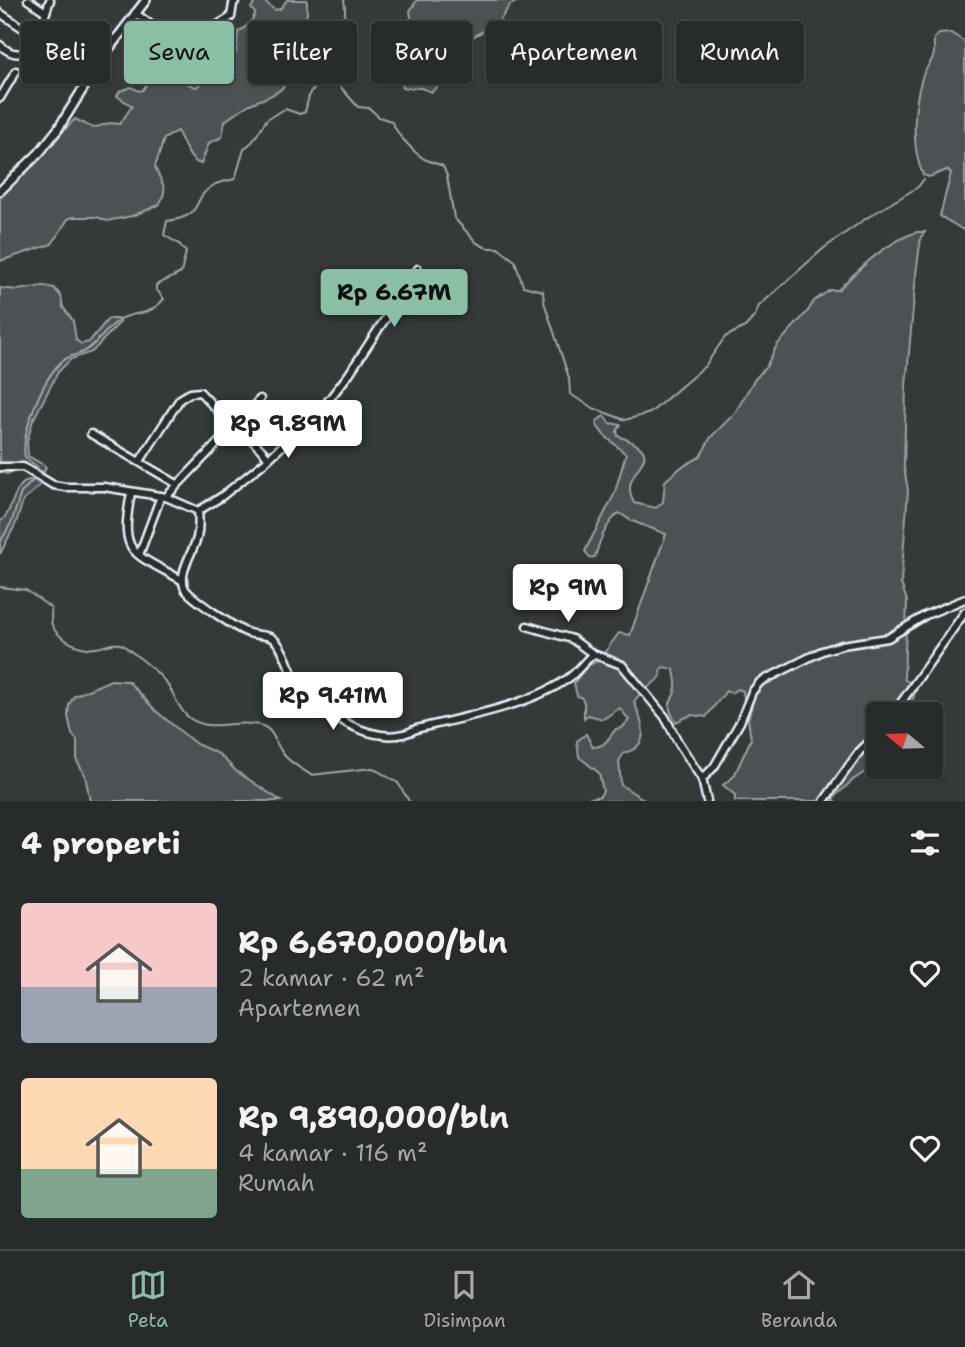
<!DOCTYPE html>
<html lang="id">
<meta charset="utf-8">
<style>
:root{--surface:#282b2c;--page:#343738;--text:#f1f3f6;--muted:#a5a7a9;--line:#444748;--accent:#8abfa5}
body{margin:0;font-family:"Shantell Sans",sans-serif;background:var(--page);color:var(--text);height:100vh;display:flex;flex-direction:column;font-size:26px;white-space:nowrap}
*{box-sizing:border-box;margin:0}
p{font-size:23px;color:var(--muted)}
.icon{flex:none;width:38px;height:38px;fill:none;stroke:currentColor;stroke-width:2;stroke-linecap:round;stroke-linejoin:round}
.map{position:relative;height:801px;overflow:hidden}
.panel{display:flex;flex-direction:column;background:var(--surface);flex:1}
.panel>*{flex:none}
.banner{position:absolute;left:21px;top:21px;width:924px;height:63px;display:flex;gap:14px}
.needle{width:46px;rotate:289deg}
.buttons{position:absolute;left:866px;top:702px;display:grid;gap:14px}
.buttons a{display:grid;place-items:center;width:77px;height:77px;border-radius:7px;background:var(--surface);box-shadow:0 2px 5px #0004,0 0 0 2px var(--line);font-size:35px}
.price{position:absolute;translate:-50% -60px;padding:0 16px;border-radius:7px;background:#fff;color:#222;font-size:23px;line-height:46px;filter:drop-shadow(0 2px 4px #0008)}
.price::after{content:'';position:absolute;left:50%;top:42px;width:21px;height:16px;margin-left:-10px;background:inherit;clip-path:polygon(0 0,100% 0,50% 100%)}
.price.selected{background:var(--accent);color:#111}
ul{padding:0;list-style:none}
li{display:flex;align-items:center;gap:21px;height:175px;padding:0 21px}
li span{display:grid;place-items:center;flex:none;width:196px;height:140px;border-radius:7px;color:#555}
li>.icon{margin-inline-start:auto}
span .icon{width:84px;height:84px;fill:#fffc;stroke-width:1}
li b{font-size:30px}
h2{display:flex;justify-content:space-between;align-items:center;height:84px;padding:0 21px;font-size:30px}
.pill{padding:0 24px;border-radius:7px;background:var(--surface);box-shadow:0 2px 5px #0004,0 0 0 2px var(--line);font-size:24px;line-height:63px}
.pill.selected{background:var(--accent);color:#111}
.dock{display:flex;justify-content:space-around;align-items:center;height:98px;border-top:2px solid var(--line);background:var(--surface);font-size:19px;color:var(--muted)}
.dock a{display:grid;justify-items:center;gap:4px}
.dock .selected{color:var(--accent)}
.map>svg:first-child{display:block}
.green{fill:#4d5152;stroke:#9aa1a5;stroke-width:2}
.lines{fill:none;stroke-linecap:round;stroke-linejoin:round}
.stream{stroke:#a0a7ac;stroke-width:2}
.minor-casing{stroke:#e8f1f8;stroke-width:11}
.tertiary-casing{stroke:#e8f1f8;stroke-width:12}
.minor{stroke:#2a2d2e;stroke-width:6}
.tertiary{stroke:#2a2d2e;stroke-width:7}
</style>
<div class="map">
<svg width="965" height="801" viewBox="0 0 965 801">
<rect width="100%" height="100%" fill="#35393a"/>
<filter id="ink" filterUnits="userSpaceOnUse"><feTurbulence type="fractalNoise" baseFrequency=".0143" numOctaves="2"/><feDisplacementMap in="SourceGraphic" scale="14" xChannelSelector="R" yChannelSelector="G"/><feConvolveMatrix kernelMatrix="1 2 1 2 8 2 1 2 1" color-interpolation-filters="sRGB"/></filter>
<g filter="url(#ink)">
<g class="green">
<path d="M262,0L275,10L280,9L287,0H307V14L284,56C283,64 289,70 288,78C285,94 260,99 248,105C240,110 232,116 225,121L222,137L209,143L201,164C188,161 184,142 177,131L164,139L155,167C161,185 170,185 159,205L132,216L107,221L97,217H73L68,219L52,244L0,261V198L75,119L93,128L110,123L120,124L132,106L117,96L120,91L131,87L139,91L143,90L150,77L167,68L178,80L196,87L206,79L210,71H216L236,53L238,32C246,26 252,25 255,13L251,8L256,1Z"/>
<path d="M417,0H520L510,5L498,23L441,54L444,64L449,67C448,74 437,89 431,92L421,88H402L404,75L416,51L410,11Z"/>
<path d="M951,33L965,42V231L940,216L951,173L947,170L929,177L923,175C911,147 913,107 922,78C924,69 932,63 934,54C935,48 933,43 934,38L939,34Z"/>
<path d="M917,232H925L921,237L916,274L906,386L904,467L908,490L901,583L907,601L904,679L917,688L907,714H878V763L853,780L833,798L835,801H735V795L723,785L734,776L751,739L748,719L752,705L744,699L743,691L738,689L731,693L726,691L706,717L691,715L676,722C663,700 673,706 676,687C677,682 674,675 674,669L663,667L660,671L661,676C654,685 638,692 634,702C643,723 652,746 624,753L619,761L621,785L646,801H578L600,796L603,791L599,773L579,757L577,741L586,734L593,747C606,747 609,737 616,729L622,728L629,720L620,708L603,719L588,715L584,718V702L581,697L577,696L574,683L587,666L598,661L619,633L630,635L666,534L632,521L619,513C606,523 599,542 595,557L590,558L585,551L614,495L626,454L604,435L597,426V421L604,416L610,423L621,425L617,431L618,436C678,458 614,467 634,503L656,508L663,502L665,481L680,468L700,457L711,437L735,413L754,380L766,367L777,345L808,311L814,301L830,290H838C861,267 886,242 917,232Z"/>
<path d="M44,286L54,288L61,296L63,307L73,321L76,340L81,344L89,342L108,319H120V322L92,352L71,359L58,372L33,420L27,442L28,456L44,465L46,467L44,472L26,466L7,474L0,472V288L18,290Z"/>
<path d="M29,480L36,481L40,485L23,501L16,523L0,554V522C14,512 11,487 29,480Z"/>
<path d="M111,680L128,681L156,711L196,744L219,754L236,771L281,801H90L85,775L77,761V740L72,734L68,716L69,705L74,696Z"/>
</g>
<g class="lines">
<g class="stream">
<path d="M331,76L358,107L369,108L379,117L391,121L400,136L415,152L424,159L443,166L447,176L454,218L477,243L487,248H498L515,261L523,286L543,291L544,302L569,378L570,394L593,408L625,420L650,413L705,366L725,337L745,327L755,316L759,306L824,248L865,219L918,187L924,179"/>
<path d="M37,472L38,468L25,457C20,433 43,380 60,363C68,354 80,356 88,349C100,340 107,328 119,320C135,310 146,318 162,301L164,299L156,289V285L181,273L186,252L179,244L164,235L167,221C207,216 189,199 214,185C220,181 229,181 235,179L244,149L253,141L267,119L285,109L300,114L305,112L310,92L328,80L335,66L332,56L315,43V32C331,20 350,31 344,0"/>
<path d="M0,543L12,521L21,493L35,478"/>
<path d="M0,587L26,590L51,608C52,613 50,621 52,625C58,640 81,650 96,648C105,647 113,641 123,645C139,658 155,668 167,684C174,693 178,708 187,716C209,735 235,718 260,725C276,730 274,744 285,756C292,764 302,769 311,775L373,768L398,783L409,801"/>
</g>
<defs>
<g id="minor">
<path d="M46,12L50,0"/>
<path d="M0,13L92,74"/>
<path d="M135,13L203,64"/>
<path d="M0,45C10,54 16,55 29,52L38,38L46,12L28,0"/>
<path d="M190,54L203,34L231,17L233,4L236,0"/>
<path d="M0,98L16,71"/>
<path d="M237,424L269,458"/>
<path d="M91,434L177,484"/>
<path d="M140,461L180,399L190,393L200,392L234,428"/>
<path d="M0,467H23L53,485L65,487H104L166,497L198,511C199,520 199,529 197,538C193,552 177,574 185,589C191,598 235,628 246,632C254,636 265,634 272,638C284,646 288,668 296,680C318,712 377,751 416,729C463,717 531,706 570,677C579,670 585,661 593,654L622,665L665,717L678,742L702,779L707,801"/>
<path d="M131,493C119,557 132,551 183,581"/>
<path d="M166,497L260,399"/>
<path d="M198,511L221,497L265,462L321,410L349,374L418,269"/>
<path d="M139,555L161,496"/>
<path d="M527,626L572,639L593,654"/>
<path d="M893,714L965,612"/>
<path d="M702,779L714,767L740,722L752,692L760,682L822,651L842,645L888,638L926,615L965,599"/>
<path d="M824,801L859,752L878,733"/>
</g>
<path id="tertiary" d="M0,191L39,153L58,129L104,55L146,0"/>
</defs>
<use href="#minor" class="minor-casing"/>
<use href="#tertiary" class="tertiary-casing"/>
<use href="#minor" class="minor"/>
<use href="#tertiary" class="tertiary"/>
</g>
</g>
</svg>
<div class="buttons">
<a><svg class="needle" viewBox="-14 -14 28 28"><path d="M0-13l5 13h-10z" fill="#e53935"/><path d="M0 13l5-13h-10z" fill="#a5a7a9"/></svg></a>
</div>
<b class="price selected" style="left:394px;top:329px">Rp 6.67M</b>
<b class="price" style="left:288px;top:460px">Rp 9.89M</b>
<b class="price" style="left:568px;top:624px">Rp 9M</b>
<b class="price" style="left:333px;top:732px">Rp 9.41M</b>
<div class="banner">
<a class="pill">Beli</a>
<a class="pill selected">Sewa</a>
<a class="pill">Filter</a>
<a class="pill">Baru</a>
<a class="pill">Apartemen</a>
<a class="pill">Rumah</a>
</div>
</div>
<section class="panel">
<h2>4 properti<svg class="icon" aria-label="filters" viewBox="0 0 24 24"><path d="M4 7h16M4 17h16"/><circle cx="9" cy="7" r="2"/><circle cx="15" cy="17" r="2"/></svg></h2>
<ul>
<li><span style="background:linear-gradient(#f6c9c9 60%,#9aa5b1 0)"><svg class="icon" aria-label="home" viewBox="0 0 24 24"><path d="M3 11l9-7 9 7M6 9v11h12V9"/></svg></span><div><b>Rp 6,670,000/bln</b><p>2 kamar · 62 m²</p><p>Apartemen</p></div><svg class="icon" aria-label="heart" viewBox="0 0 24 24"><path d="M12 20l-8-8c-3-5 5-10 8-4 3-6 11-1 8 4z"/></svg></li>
<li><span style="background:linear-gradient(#ffd9b3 65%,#7fa58c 0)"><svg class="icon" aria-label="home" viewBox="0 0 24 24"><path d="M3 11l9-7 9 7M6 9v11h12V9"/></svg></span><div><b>Rp 9,890,000/bln</b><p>4 kamar · 116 m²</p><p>Rumah</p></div><svg class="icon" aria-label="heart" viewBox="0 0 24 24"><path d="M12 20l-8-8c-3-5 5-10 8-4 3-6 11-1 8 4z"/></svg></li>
</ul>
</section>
<nav class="dock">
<a class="selected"><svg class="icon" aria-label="map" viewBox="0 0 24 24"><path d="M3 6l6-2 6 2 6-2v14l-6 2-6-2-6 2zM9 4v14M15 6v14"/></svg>Peta</a>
<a><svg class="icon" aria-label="saved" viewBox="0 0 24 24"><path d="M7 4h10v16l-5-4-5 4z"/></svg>Disimpan</a>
<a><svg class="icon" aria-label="home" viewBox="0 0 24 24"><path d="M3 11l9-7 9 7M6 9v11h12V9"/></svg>Beranda</a>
</nav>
